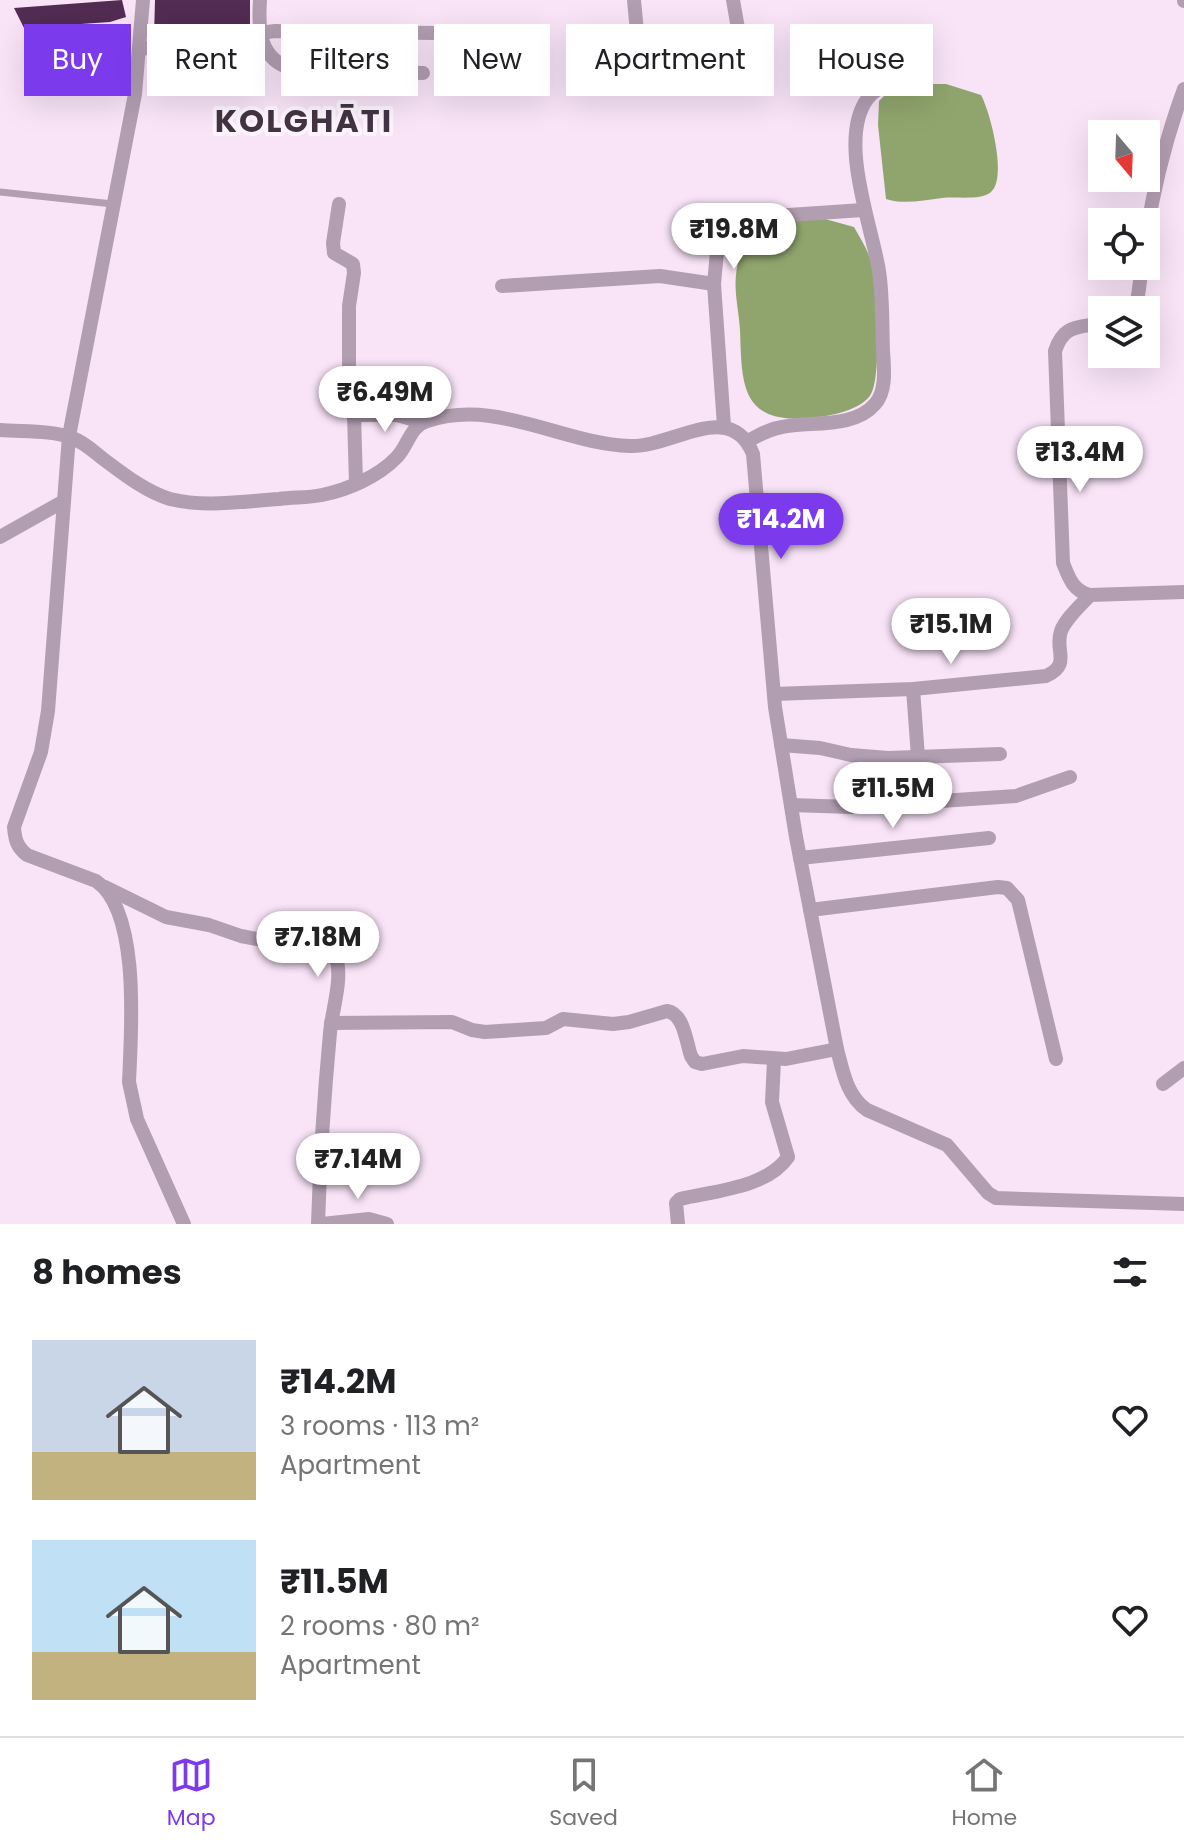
<!DOCTYPE html>
<meta charset="utf-8">
<style>
:root{--surface:#fff;--page:#f6f6f6;--text:#202124;--muted:#757577;--line:#e0e0e0;--accent:#7c3aed}
body{margin:0;font-family:Poppins,sans-serif;background:var(--page);color:var(--text);height:100vh;display:flex;flex-direction:column;font-size:30px;white-space:nowrap}
*{box-sizing:border-box;margin:0}
p{font-size:26px;color:var(--muted)}
.icon{flex:none;width:44px;height:44px;fill:none;stroke:currentColor;stroke-width:2;stroke-linecap:round;stroke-linejoin:round}
.map{position:relative;height:1224px;overflow:hidden}
.details{display:flex;flex-direction:column;background:var(--surface);flex:1}
.details>*{flex:none}
.guide{position:absolute;left:24px;top:24px;width:1136px;height:72px;display:flex;gap:16px}
.needle{width:52px;rotate:161deg}
.controls{position:absolute;left:1088px;top:120px;display:grid;gap:16px}
.controls a{display:grid;place-items:center;width:72px;height:72px;border-radius:0px;background:var(--surface);box-shadow:0 8px 32px #0002;font-size:40px}
.price{position:absolute;translate:-50% -68px;padding:0 18px;border-radius:28px;background:#fff;color:#222;font-size:26px;line-height:52px;filter:drop-shadow(0 2px 4px #0008)}
.price::after{content:'';position:absolute;left:50%;top:48px;width:24px;height:18px;margin-left:-12px;background:inherit;clip-path:polygon(0 0,100% 0,50% 100%)}
.price.selected{background:var(--accent);color:#fff}
ul{padding:0;list-style:none}
li{display:flex;align-items:center;gap:24px;height:200px;padding:0 32px}
li span{display:grid;place-items:center;flex:none;width:224px;height:160px;border-radius:0px;color:#555}
li>.icon{margin-inline-start:auto}
span .icon{width:96px;height:96px;fill:#fffc;stroke-width:1}
li b{font-size:34px}
h2{display:flex;justify-content:space-between;align-items:center;height:96px;padding:0 32px;font-size:34px}
.pill{padding:0 28px;border-radius:0px;background:var(--surface);box-shadow:0 8px 32px #0002;font-size:28px;line-height:72px}
.pill.selected{background:var(--accent);color:#fff}
.dock{display:flex;justify-content:space-around;align-items:center;height:112px;border-top:2px solid var(--line);background:var(--surface);font-size:22px;color:var(--muted)}
.dock a{display:grid;justify-items:center;gap:4px}
.dock .selected{color:var(--accent)}
.map>svg:first-child{display:block}
.water{fill:#90a56e}
.building{fill:#522c52}
.lines{fill:none;stroke-linecap:round;stroke-linejoin:round}
.service{stroke:#b29eb1;stroke-width:7}
.minor{stroke:#b29eb1;stroke-width:14}
.labels{text-anchor:middle;dominant-baseline:central;stroke-width:8;stroke-linejoin:round;paint-order:stroke}
.district-label{font-size:32px;font-weight:bold;letter-spacing:2px;fill:#433343;stroke:#fdf5fd}
</style>
<div class="map">
<svg width="1184" height="1224" viewBox="0 0 1184 1224">
<rect width="100%" height="100%" fill="#f8e3f7"/>
<g class="water">
<path d="M926,84H946L981,95C990,111 1008,179 991,192C980,201 956,196 942,198C924,200 903,205 886,199L878,125L879,101L889,91Z"/>
<path d="M825,219L854,227C861,240 869,251 872,266C876,289 883,382 869,397C856,412 826,417 807,418C739,424 742,380 740,330C739,312 734,293 736,275C737,260 745,243 749,228L758,223Z"/>
</g>
<g class="building">
<path d="M122,0L126,17L110,22L24,28L14,8Z"/>
<path d="M155,0H250V24L154,37Z"/>
</g>
<g class="lines">
<path class="service" d="M0,192L113,204"/>
<g class="minor">
<path d="M143,0L135,94L69,436L48,711L41,752L14,827C15,840 17,847 27,855L96,881C141,911 131,1034 129,1082L137,1119L184,1224"/>
<path d="M260,0C258,30 259,60 293,69L423,73"/>
<path d="M634,0L638,42"/>
<path d="M733,0L739,34"/>
<path d="M1184,0V1"/>
<path d="M140,49L275,31L434,33"/>
<path d="M335,71L336,32"/>
<path d="M339,204L333,243L334,253L353,264L354,273L349,306V384L354,415L356,483"/>
<path d="M1146,237C1154,186 1166,138 1184,89"/>
<path d="M502,286L660,276L714,284"/>
<path d="M1133,310L1138,296L1142,266"/>
<path d="M1102,323C1078,328 1064,324 1055,351L1063,563C1069,578 1073,591 1090,595L1184,592"/>
<path d="M354,415H397L422,422"/>
<path d="M724,426L714,284L717,252L722,236L729,226L740,220L758,217L863,210"/>
<path d="M0,430C22,432 52,430 72,438C84,442 93,451 102,458C122,473 146,492 170,499C205,508 244,501 279,499C293,497 308,498 322,495C347,490 378,477 397,457C408,446 410,426 427,421C497,398 562,444 630,446C671,448 731,398 753,454L775,707L796,837L837,1049C843,1072 847,1096 867,1110L947,1145L988,1193L996,1198L1184,1204"/>
<path d="M748,441C759,435 769,429 782,427C810,421 854,429 875,404C887,391 884,367 883,351C882,325 883,297 879,271C872,226 837,138 868,98C882,81 905,81 924,77"/>
<path d="M0,537L64,501"/>
<path d="M913,689L918,757"/>
<path d="M774,694L913,689L1046,676C1072,664 1054,651 1061,631C1066,618 1081,605 1090,595"/>
<path d="M781,745L820,748L851,755L888,758L1000,754"/>
<path d="M791,805L851,807L1016,796L1070,777"/>
<path d="M800,858L989,838"/>
<path d="M105,887L166,917L209,925L241,936L335,954C344,977 332,1009 330,1033C324,1097 320,1160 318,1224"/>
<path d="M810,910L998,887L1007,888L1018,900L1056,1059"/>
<path d="M331,1023L452,1022L472,1030L485,1032L546,1028L563,1019L613,1024L629,1022L667,1011C684,1014 686,1041 691,1056L695,1062L702,1064L743,1056L786,1059L837,1049"/>
<path d="M1163,1084L1184,1068"/>
<path d="M322,1224L369,1219L387,1224"/>
<path d="M678,1224L676,1203L680,1199C713,1191 767,1188 788,1157L772,1102L774,1060"/>
</g>
</g>
<g class="labels">
<g class="district-label">
<text x="304" y="120">KOLGHĀTI</text>
</g>
</g>
</svg>
<div class="controls">
<a><svg class="needle" viewBox="-14 -14 28 28"><path d="M0-13l5 13h-10z" fill="#e53935"/><path d="M0 13l5-13h-10z" fill="#757577"/></svg></a>
<a><svg class="icon" aria-label="locate" viewBox="0 0 24 24"><circle cx="12" cy="12" r="6"/><path d="M12 2v4M12 18v4M2 12h4M18 12h4"/></svg></a>
<a><svg class="icon" aria-label="layers" viewBox="0 0 24 24"><path d="M12 4l9 5-9 5-9-5zM3 14l9 5 9-5"/></svg></a>
</div>
<b class="price" style="left:734px;top:271px">₹19.8M</b>
<b class="price" style="left:385px;top:434px">₹6.49M</b>
<b class="price" style="left:1080px;top:494px">₹13.4M</b>
<b class="price selected" style="left:781px;top:561px">₹14.2M</b>
<b class="price" style="left:951px;top:666px">₹15.1M</b>
<b class="price" style="left:893px;top:830px">₹11.5M</b>
<b class="price" style="left:318px;top:979px">₹7.18M</b>
<b class="price" style="left:358px;top:1201px">₹7.14M</b>
<div class="guide">
<a class="pill selected">Buy</a>
<a class="pill">Rent</a>
<a class="pill">Filters</a>
<a class="pill">New</a>
<a class="pill">Apartment</a>
<a class="pill">House</a>
</div>
</div>
<section class="details">
<h2>8 homes<svg class="icon" aria-label="filters" viewBox="0 0 24 24"><path d="M4 7h16M4 17h16"/><circle cx="9" cy="7" r="2"/><circle cx="15" cy="17" r="2"/></svg></h2>
<ul>
<li><span style="background:linear-gradient(#c9d6e8 70%,#c2b280 0)"><svg class="icon" aria-label="home" viewBox="0 0 24 24"><path d="M3 11l9-7 9 7M6 9v11h12V9"/></svg></span><div><b>₹14.2M</b><p>3 rooms · 113 m²</p><p>Apartment</p></div><svg class="icon" aria-label="heart" viewBox="0 0 24 24"><path d="M12 20l-8-8c-3-5 5-10 8-4 3-6 11-1 8 4z"/></svg></li>
<li><span style="background:linear-gradient(#bfe0f5 70%,#c2b280 0)"><svg class="icon" aria-label="home" viewBox="0 0 24 24"><path d="M3 11l9-7 9 7M6 9v11h12V9"/></svg></span><div><b>₹11.5M</b><p>2 rooms · 80 m²</p><p>Apartment</p></div><svg class="icon" aria-label="heart" viewBox="0 0 24 24"><path d="M12 20l-8-8c-3-5 5-10 8-4 3-6 11-1 8 4z"/></svg></li>
</ul>
</section>
<nav class="dock">
<a class="selected"><svg class="icon" aria-label="map" viewBox="0 0 24 24"><path d="M3 6l6-2 6 2 6-2v14l-6 2-6-2-6 2zM9 4v14M15 6v14"/></svg>Map</a>
<a><svg class="icon" aria-label="saved" viewBox="0 0 24 24"><path d="M7 4h10v16l-5-4-5 4z"/></svg>Saved</a>
<a><svg class="icon" aria-label="home" viewBox="0 0 24 24"><path d="M3 11l9-7 9 7M6 9v11h12V9"/></svg>Home</a>
</nav>
